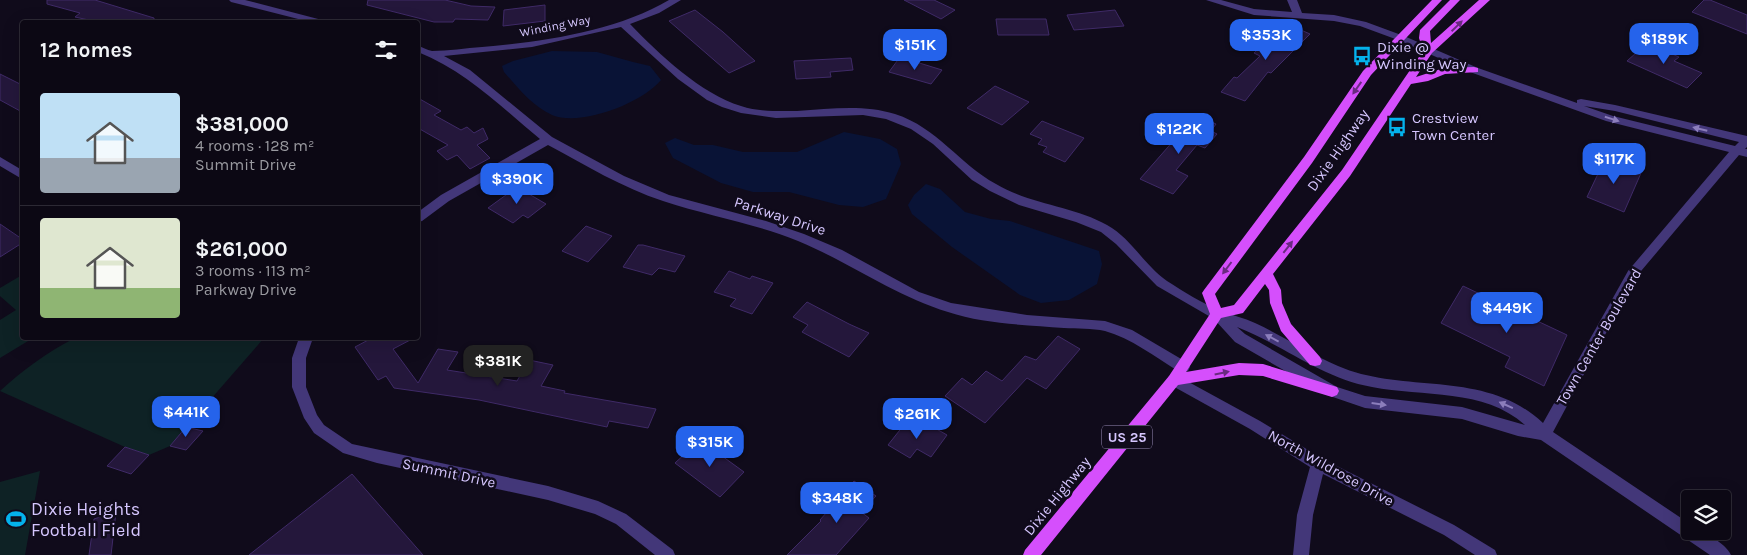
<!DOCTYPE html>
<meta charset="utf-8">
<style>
:root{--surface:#0c0814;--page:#15111d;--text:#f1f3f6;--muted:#9a9aa0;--line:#2c2934;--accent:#2563eb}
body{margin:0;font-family:Karla,sans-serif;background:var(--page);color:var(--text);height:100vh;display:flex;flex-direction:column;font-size:19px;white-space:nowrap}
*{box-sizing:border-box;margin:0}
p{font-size:16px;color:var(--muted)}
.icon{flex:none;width:28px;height:28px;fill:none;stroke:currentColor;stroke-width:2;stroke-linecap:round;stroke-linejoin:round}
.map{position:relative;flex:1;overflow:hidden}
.panel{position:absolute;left:20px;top:20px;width:400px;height:320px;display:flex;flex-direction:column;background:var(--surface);border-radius:5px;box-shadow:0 5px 20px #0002,0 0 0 1px var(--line)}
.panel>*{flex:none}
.tools{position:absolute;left:1681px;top:490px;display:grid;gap:10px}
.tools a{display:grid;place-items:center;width:50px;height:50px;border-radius:5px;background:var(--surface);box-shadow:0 5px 20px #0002,0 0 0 1px var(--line);font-size:25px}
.price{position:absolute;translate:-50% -42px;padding:0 11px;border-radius:10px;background:var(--accent);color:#fff;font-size:16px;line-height:32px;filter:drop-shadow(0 1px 2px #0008)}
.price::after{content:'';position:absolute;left:50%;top:30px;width:15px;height:11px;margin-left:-8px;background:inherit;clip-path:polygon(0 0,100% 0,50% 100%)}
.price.active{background:#222;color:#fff}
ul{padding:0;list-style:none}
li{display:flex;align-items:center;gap:15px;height:125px;padding:0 20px}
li+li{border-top:1px solid var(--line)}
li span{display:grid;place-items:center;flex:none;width:140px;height:100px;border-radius:5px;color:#555}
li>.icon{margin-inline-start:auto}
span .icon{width:60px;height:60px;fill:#fffc;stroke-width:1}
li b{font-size:21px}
h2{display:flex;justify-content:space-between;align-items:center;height:60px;padding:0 20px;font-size:21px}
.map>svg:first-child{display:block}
.green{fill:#0e2225}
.water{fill:#091336}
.building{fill:#24173b;stroke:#3f2a67}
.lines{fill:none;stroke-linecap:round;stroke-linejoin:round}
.minor{fill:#433779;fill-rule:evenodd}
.major{fill:#d54ffc;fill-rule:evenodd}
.oneway{fill:#692a80}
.oneway2{fill:#8c7ebc}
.labels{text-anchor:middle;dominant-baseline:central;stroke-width:5;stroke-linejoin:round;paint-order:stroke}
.far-street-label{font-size:12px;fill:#d5c6fe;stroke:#100b1b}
.shield{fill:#100b1b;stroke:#9a8eba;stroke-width:1}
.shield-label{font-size:14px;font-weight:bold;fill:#d5c6fe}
.poi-label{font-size:15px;fill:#d5c6fe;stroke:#100b1b;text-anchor:start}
.street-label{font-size:15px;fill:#d5c6fe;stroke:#100b1b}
.near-poi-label{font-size:18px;fill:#d5c6fe;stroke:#100b1b;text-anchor:start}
</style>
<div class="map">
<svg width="1747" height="555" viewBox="0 0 1747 555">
<rect width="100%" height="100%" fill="#100b1b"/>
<g class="green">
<path d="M22,275V338H33L0,358V320L16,310L0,296V288Z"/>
<path d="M75,338H264L170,446L149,455L125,447L0,391C23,370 47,352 75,338Z"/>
<path d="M40,471L25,555H0V482Z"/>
</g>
<g class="water">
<path d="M552,51L597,52L633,62L650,66L661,80C642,103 581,127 552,115C532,106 518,88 504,72L502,66L513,61Z"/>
<path d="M844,132L880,139L897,149L901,164L886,199L863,207L839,205L789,192H753L721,183L673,158L665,143L675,138L694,145H713L743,152H797Z"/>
<path d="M926,184L940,189L965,212L991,219L1010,221L1099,251L1102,264L1097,284L1069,300L1041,303L1020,295L952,247L912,214L908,205L914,195Z"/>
</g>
<g class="building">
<path d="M47,0H95L154,18V22H98L75,17L80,13L47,4Z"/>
<path d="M368,0H445L471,6L495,7L488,20L455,19L453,22H434L367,5Z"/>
<path d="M904,0H934L955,10L941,19Z"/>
<path d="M1704,0H1710L1747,15V34L1692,12Z"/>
<path d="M545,5V21L503,26L504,10Z"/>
<path d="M695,10L723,32L755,61L729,73L669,21Z"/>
<path d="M1115,10L1124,26L1074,30L1067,15Z"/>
<path d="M996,19H1046L1049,35H998Z"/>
<path d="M1285,23L1310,34L1271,73L1268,72L1245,101L1221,92L1234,77L1237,78L1260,56L1254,53Z"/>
<path d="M1647,43L1679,57L1674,61L1702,73L1687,88L1627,61Z"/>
<path d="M900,57L942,70L931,84L889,72Z"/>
<path d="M851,58L853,70L830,72L831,77L796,79L794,61Z"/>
<path d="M0,74L22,85V112L0,100Z"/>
<path d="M995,86L1029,102L1002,125L967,108Z"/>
<path d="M418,98L441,111L434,115L461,130L467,127L474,133L483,128L488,139L477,145L490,158L470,169L457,155L447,160L437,151L448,145L418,128Z"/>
<path d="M1196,115L1216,124L1211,131L1217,134L1205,148L1197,145L1176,170L1188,176L1173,194L1140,179Z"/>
<path d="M1042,121L1084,138L1065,162L1043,152L1047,147L1038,144L1042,139L1030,134Z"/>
<path d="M1605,159L1641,173L1624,212L1587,197Z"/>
<path d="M517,187L546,204L528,218L523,215L513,223L488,208Z"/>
<path d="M0,224L22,239V243L0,257Z"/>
<path d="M586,226L612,236L588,262L562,251Z"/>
<path d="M638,245H643L685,256L675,272L659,268L652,275L623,267Z"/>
<path d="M729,271L750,279L752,276L773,283L752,314L730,306L736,299L714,292Z"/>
<path d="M1463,286L1567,335L1544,386L1505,367L1510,357L1441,323Z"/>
<path d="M807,302L849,324L869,333L849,357L802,332L808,325L793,317Z"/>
<path d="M1058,336L1080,349L1046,389L1027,378L985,423L945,396L962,378L972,385L986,371L1002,381L1025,356L1036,360Z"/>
<path d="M372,338H414L393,349L418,383L438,349L458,352L447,370L517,381L529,360L553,365L541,386L565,391L564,393L656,409L648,428L609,421L607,427L479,400L394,388L386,376L378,380L355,347Z"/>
<path d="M907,421L922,429L926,423L947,435L931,457L917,449L910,458L888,445Z"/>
<path d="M186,427L203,431L186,450L170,446Z"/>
<path d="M700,440L744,472L720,497L675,463Z"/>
<path d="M125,447L149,455L131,474L107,466Z"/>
<path d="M352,474L423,555H249Z"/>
<path d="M854,481L876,496L861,512L869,518L836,555H787L821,521L820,520Z"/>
<path d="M116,512L111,555H89L94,519Z"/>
</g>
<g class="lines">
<g class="minor">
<path d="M229,0H245L322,20L324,22H310L231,2Z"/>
<path d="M669,0H681L659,13L630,24C659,54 701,94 741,106C759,112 779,111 797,111C830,109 863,104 895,114C938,128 958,163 996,184C1031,205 1073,206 1107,225C1131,238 1144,265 1167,281C1184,292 1202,303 1221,311C1232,315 1244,318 1255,323C1283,336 1309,353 1338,366C1405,395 1484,368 1543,423L1628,271L1729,152L1606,121L1470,72L1398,40L1360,26L1334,21L1254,15L1206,0H1221L1254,9L1292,12L1287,0H1297L1302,13L1334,15L1366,22L1404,36L1478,68L1577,103V100L1581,99L1615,105L1747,136V147L1745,149H1747V157L1739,155L1636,277L1553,432L1690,524V531C1703,531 1725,542 1731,555H1710L1541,440L1518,436L1462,419L1365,408L1327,395L1235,342L1214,319L1157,286L1116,244L1101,232L1076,222L1019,205L990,191L972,180L933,144L911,129L886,119L863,115L776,118L741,113L722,107L707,100L678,79L621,27L532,47L444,56L470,70L552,137L624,176L669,195L766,221L804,234L842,250L919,292L951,303L1027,315L1105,321L1132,330L1188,363L1190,367L1188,371L1183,373L1178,371C1155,357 1131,338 1105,331C1092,328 1077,329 1064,328C1026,325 984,324 948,312C895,296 849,262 798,241C754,223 708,216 663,201C623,188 585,165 548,145L449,201L422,221L418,222V212L441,195L540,139C501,107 466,71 418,52V46C422,47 427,50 432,51C448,51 466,48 482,47C542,42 617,31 669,0ZM1584,106L1615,111L1739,142L1735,146L1613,116ZM1237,327C1283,345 1322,378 1372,387C1423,397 1484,388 1525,425L1462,407L1365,396L1337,387L1245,334Z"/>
<path d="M0,157L22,170V179L0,166Z"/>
<path d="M299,338H313L306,358V387L317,415L324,425L352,444L548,486L598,501L626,514L673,550L675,555H655L616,524L595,514L548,500L377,463L343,453L314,433L304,418L292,387V358Z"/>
<path d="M1174,374L1260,421L1323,459L1454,525L1495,550L1497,555H1475L1444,535L1323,474L1313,515L1309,555H1293L1297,515L1310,467L1250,429L1169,384L1167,380L1169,376Z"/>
</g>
<path class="major" d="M1432,0H1442L1371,75L1312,163L1215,294L1221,308L1234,305L1342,170L1423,51L1419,38L1420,30L1450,0H1460L1430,31L1431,43L1479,0H1490L1432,53L1416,77L1444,68L1474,67L1478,68V72L1445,74L1428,81L1411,84L1350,176L1273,274L1281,290L1282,303L1291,324L1320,357L1322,361L1320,365L1315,366L1310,365L1281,331L1270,303L1269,290L1265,284L1243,313L1221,318L1186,372L1239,363L1263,364L1337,387L1339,391L1337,395L1332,397L1263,376L1239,375L1178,385L1041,555H1023L1025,550L1169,376L1210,314L1202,293L1204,290L1304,157L1363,71Z"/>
</g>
<defs><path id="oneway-solid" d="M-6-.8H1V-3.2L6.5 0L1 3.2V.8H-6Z" transform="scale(1.25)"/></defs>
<g class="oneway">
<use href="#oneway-solid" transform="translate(1457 26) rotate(-44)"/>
<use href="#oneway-solid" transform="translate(1357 88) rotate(125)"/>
<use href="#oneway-solid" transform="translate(1288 247) rotate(-52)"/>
<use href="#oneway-solid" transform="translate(1227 268) rotate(127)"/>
<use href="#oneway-solid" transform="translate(1222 373) rotate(-12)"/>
</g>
<g class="oneway2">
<use href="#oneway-solid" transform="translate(1612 119) rotate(17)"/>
<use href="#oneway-solid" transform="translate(1700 129) rotate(-166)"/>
<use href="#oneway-solid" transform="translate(1272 338) rotate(-152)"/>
<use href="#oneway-solid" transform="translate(1379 404) rotate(8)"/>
<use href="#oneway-solid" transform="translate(1506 405) rotate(-156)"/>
</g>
<defs>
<symbol id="bus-bare" viewBox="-9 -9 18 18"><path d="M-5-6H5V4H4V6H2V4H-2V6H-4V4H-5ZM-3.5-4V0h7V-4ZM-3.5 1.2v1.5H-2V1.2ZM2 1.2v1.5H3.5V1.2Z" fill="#04b2ec" stroke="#100b1b" stroke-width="2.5" paint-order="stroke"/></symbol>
<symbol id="stadium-bare" viewBox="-9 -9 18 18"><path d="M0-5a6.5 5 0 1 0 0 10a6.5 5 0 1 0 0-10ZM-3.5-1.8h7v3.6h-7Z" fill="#04b2ec" stroke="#100b1b" stroke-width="2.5" paint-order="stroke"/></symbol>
</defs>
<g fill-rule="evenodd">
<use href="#bus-bare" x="1348" y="42" width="28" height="28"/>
<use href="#bus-bare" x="1383" y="113" width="28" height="28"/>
<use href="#stadium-bare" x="2" y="505" width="28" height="28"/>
</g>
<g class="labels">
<g class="far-street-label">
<text transform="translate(555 26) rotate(-11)">Winding Way</text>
</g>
<rect class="shield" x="1102" y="425.5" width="50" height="23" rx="4"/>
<g class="shield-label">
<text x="1127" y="437">US 25</text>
</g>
<g class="poi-label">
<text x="1377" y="47">Dixie @<tspan x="1377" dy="17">Winding Way</tspan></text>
<text x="1412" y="118">Crestview<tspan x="1412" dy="17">Town Center</tspan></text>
</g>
<g class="street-label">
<text transform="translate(1338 150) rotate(-55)">Dixie Highway</text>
<text transform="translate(780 216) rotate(18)">Parkway Drive</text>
<text transform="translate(1599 337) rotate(-60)">Town Center Boulevard</text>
<text transform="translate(1331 468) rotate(29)">North Wildrose Drive</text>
<text transform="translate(449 473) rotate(12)">Summit Drive</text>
<text transform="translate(1057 496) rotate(-51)">Dixie Highway</text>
</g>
<g class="near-poi-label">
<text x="31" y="509">Dixie Heights<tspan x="31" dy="21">Football Field</tspan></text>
</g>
</g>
</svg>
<div class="tools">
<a><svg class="icon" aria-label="layers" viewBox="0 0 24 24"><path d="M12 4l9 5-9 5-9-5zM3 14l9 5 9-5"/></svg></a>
</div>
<b class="price" style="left:1266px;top:61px">$353K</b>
<b class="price" style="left:1664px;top:65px">$189K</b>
<b class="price" style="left:915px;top:71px">$151K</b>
<b class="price" style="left:1179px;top:155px">$122K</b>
<b class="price" style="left:1614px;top:185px">$117K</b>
<b class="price" style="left:517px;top:205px">$390K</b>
<b class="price" style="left:1507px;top:334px">$449K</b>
<b class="price active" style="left:498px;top:387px">$381K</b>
<b class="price" style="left:186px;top:438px">$441K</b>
<b class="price" style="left:917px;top:440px">$261K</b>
<b class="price" style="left:710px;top:468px">$315K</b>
<b class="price" style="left:837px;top:524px">$348K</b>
<section class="panel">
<h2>12 homes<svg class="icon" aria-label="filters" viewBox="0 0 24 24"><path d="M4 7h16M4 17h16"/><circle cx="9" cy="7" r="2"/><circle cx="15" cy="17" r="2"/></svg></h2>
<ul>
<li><span style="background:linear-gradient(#bfe0f5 65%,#9aa5b1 0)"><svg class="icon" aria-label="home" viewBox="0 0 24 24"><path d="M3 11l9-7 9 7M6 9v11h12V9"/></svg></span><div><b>$381,000</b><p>4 rooms · 128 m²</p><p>Summit Drive</p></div></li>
<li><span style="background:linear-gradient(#dfe7d0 70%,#8fb573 0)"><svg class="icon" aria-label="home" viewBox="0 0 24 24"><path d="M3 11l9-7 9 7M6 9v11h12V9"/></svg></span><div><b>$261,000</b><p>3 rooms · 113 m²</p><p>Parkway Drive</p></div></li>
</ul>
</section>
</div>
